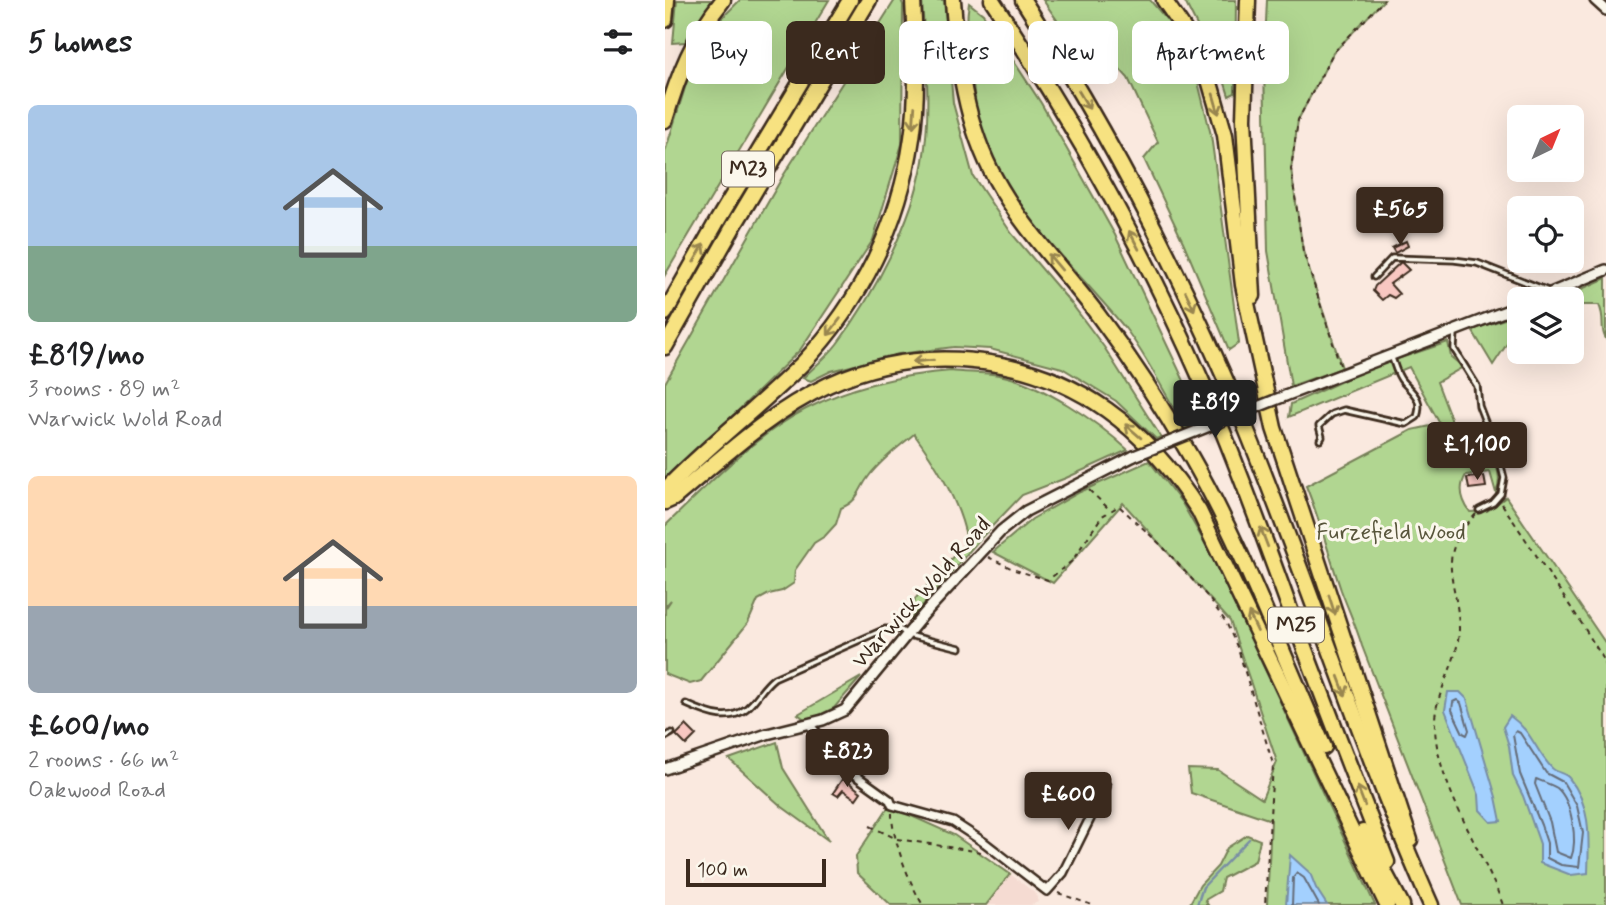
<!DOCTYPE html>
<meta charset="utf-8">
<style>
:root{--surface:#fff;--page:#f2f2f2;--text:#202124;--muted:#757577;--accent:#3b2a1e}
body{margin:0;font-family:Mynerve,sans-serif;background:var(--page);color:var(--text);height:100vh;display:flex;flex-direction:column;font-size:26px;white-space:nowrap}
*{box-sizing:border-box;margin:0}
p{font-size:23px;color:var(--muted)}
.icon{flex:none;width:38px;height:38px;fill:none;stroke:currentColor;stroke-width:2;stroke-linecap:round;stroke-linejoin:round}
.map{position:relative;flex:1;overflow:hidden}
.panel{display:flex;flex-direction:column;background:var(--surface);width:665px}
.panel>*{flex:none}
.guide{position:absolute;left:21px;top:21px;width:665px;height:63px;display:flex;gap:14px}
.needle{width:46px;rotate:43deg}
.fabs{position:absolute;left:842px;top:105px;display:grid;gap:14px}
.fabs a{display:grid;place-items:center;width:77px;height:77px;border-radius:10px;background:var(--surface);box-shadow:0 7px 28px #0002;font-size:35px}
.scale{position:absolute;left:21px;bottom:18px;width:140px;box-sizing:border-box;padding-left:7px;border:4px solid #3b2a1e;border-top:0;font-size:19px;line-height:24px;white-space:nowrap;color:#3b2a1e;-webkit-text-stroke:5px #fbf7ec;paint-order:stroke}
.price{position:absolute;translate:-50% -60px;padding:0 16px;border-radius:7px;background:var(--accent);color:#fff;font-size:23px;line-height:46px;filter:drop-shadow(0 2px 4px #0008)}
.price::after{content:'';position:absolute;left:50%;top:42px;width:21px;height:16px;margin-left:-10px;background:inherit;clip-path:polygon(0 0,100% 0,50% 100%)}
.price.selected{background:#222;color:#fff}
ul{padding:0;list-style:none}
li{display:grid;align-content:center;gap:14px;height:371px;padding:0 28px}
li span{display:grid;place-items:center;height:217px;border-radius:10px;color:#555}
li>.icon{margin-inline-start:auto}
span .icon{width:126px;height:126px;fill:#fffc;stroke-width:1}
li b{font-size:30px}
h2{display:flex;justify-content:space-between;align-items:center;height:84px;padding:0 28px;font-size:30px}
.pill{padding:0 24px;border-radius:10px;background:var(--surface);box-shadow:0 7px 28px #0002;font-size:24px;line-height:63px}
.pill.selected{background:var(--accent);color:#fff}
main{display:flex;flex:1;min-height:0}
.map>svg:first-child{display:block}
.built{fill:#f5dbd2}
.green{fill:#b1d691;stroke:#768058;stroke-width:2}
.water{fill:#a3d0fe;stroke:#798ea4;stroke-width:2}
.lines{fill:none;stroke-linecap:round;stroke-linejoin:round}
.shore{stroke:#656c78;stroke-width:2}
.stream{stroke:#798ea4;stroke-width:2.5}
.building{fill:#f8c7c1;stroke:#3b2a1e;stroke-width:2}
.service-casing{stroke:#3b2a1e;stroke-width:9}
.minor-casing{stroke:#3b2a1e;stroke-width:12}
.tertiary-casing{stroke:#3b2a1e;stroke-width:14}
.motorway-casing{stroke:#3b2a1e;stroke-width:19}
.path{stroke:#3b2a1e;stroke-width:2;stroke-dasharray:5 5;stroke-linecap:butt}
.service{stroke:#fbf7ec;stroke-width:3.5}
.minor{stroke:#fbf7ec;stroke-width:7}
.tertiary{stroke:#fbf7ec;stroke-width:9}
.motorway{stroke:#f7e281;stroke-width:14}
.tertiary-bridge-casing{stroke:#3b2a1e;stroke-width:14;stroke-linecap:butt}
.tertiary-bridge{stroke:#fbf7ec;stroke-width:9}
.oneway{stroke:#998650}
.labels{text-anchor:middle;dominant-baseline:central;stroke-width:6;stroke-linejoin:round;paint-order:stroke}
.shield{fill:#fbf7ec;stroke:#75685c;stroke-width:2}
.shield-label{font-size:21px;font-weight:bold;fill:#3b2a1e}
.park-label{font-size:23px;fill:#58553b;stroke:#fbf7ec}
.street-label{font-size:23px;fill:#3b2a1e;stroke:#fbf7ec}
</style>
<main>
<section class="panel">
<h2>5 homes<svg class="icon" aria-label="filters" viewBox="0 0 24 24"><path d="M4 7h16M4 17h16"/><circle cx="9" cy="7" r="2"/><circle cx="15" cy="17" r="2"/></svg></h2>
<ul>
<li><span style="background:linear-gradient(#a9c7e8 65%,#7fa58c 0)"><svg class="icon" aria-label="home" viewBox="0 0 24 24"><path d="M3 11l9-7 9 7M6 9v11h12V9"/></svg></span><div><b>£819/mo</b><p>3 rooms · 89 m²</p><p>Warwick Wold Road</p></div></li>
<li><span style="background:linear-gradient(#ffd9b3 60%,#9aa5b1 0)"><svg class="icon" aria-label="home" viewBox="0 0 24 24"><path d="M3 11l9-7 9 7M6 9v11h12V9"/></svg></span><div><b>£600/mo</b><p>2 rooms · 66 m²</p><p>Oakwood Road</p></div></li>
</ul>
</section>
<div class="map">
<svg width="941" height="905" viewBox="0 0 941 905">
<rect width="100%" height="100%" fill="#fae9df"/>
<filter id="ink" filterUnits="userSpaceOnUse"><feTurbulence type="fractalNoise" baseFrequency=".0143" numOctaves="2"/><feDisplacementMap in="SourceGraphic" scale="14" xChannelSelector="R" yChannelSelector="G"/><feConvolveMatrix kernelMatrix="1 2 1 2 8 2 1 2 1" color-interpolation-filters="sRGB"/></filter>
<g filter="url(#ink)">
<path class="built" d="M345,874L371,894L373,902L366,905H321Z"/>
<g class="green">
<path d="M12,0H47L20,42L8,43Z"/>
<path d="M75,0H164L0,275V152L23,78L55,20Z"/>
<path d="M230,0H236L238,5L237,144L208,240L135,350L0,482V383L118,176Z"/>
<path d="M257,0H279L288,103L308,176L347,234L406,303L439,347L496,437L491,439L451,401L397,368L325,349L289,347L234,354L166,371L146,381L138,378C149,367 163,356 172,344C208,297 248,220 258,161C267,108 260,53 257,0Z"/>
<path d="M378,0H485L508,27L533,82L546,135L574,343L564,350L519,244L479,159L493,142L463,78L437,49L408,43Z"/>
<path d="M519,0H571L570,93L564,96L558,77Z"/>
<path d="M602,0H719L668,53L633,120L626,169L638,251L677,368L626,386L603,251L599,66Z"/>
<path d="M304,3L318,14L376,103L450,235L521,385L519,394L534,420L521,428C502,398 481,355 460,328C410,267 346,211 317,135C310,115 309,88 306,67C304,45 300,25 304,3Z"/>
<path d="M941,278V339C934,328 941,320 934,305H912L907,308L906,299H894Z"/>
<path d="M854,314V337L846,338L828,365L807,330Z"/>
<path d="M783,342L786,357L798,367L772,382L786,419L789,466L797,462L829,455C832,468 837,480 831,493L825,472L801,475C793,488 797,501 805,512L822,511L841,497L941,644V905H797L697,646C691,626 683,609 676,590C664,555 655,520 641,486L747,430L775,424L744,367L624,417L626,404L706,368Z"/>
<path d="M286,371C301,373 318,372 334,375C376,383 433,422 463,450L401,478L357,495L314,540L246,619L250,599L302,541C295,502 272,465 249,434C234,447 217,459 204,476C193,490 195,500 176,508L171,524L160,536L149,543L130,570L129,583L117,591L104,594L93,600L83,623L36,681L25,684L0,674V609L6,600L0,607V526C43,485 87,437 141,409C186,386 235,375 286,371Z"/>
<path d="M484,461L517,503L546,554L710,905H602L606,820L526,793L523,769L553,770L597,799L612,762L565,621L458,503L388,583L328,552L367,519L415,492Z"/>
<path d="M196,677L169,708L142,721L133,714Z"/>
<path d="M112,742L118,768L164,841L116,806L64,759Z"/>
<path d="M224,806L289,835L345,874L321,905H226L192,873L191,856Z"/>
<path d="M582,835L595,840L590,861L558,878L555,891L540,900L543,905H524L535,885L553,866L562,848Z"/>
</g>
<g class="water">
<path d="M783,692H795L802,699L831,797L836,821L826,822L815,810L814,795L780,710Z"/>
<path d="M845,716C868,732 869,749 886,767C890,773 900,772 904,778C927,806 924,840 923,873L906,875L875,863V844L858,796L848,776L844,746L838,727Z"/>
<path d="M625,855L645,873L651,888L662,905H621Z"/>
</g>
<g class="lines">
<g class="shore">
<path d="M792,700L796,703L804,730L802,735L798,733L787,710L788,702Z"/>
<path d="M851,731L855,733L881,773L898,782L912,806L918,833L914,867L896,865L882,858V843L876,825L855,774L848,735Z"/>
<path d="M871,779C876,781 887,785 892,788C907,801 913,841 906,858L891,852L885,822L870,784Z"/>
<path d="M627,905L628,878L632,873L639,878L654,905"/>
</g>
<path class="stream" d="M532,905L538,887L584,839"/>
</g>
<g class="building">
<path d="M741,241L743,246L730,253L727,248Z"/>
<path d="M736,262L744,270L725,284L734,294L729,298L723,295L717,300L708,291L710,286Z"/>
<path d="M819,476L821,487L804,489L802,478Z"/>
<path d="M21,725L31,735L21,745L11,735Z"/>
<path d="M181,734L205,758L193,769L170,746Z"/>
<path d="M178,778L196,792L191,799L178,790L173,796L168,793Z"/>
</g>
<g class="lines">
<defs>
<g id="service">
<path d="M709,277L727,258L789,260L812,263L883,291"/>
<path d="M790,333L789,349L812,386L814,406L834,458L839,478L836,494L828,503L814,510"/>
<path d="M655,440L657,437L654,426L667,414L679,410L741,424L752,417C758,399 749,394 738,382C732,376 729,363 726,355"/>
<path d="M21,704C43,714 68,725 87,703C95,694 99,686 109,678L220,629L236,630L243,635L295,648"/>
<path d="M0,737L7,733"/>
</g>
<path id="minor" d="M144,724L183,770L225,800L227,805L288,822L320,843L382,891L398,873L441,786"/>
<g id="tertiary">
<path d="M930,0L941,10"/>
<path d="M871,299L941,270"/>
<path d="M620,396L854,306"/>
<path d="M0,769L102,734L158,720L180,710L259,614L336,531L361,511L469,456"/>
</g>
<g id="motorway">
<path d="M288,0C292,60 301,127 331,180C358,229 399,270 433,315C467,360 498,408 526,457C579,549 615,650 659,747"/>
<path d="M327,0C408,122 479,249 538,384C571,460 599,537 627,615C658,698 690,780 722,862"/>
<path d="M358,0C445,135 519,278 580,426C645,585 696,748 766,905"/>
<path d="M499,0L527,41L545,83L560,135L578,285L609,428L745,840"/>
<path d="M583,0L579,119L588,296"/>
<path d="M0,20L2,0"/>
<path d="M0,120C13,75 28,37 58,0"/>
<path d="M0,313L51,223L185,0"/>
<path d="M0,347L67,229L204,0"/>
<path d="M0,490C43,445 93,408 137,364C196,302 235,223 247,138C254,92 250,46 248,0"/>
<path d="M0,502L9,498C58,457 105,412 163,385C252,344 362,353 442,410C480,437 509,472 534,511L722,905"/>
<path d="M698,832L737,905"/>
</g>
</defs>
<use href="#service" class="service-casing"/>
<use href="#minor" class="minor-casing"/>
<use href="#tertiary" class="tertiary-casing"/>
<use href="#motorway" class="motorway-casing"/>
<g class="path">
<path d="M675,365L638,251L626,169L633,120L668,53L719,0"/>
<path d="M424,490L445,510"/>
<path d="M837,504L917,624L939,660L941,672"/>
<path d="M811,514C768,559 793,579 794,628C794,663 770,692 770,721C768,779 818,851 838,905"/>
<path d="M323,557L350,570L383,580L407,561L437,516L454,506L497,546L542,596L561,622L573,649L608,764L600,905"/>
<path d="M227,813C226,836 245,885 258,905"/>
<path d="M205,826L232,839L316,852"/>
<path d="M393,893L427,905"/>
</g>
<use href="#service" class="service"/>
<use href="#minor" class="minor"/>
<use href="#tertiary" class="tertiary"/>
<use href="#motorway" class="motorway"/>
<defs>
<path id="tertiary-bridge" d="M469,456L620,396"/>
</defs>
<use href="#tertiary-bridge" class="tertiary-bridge-casing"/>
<use href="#tertiary-bridge" class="tertiary-bridge"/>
</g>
<defs><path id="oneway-shaft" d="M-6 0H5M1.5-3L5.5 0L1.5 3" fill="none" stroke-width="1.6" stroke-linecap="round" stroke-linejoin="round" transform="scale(1.75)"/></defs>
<g class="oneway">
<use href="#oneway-shaft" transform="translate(419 100) rotate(59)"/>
<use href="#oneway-shaft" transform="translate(551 104) rotate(74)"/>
<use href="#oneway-shaft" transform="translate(249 117) rotate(94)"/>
<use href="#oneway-shaft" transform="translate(469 240) rotate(-118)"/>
<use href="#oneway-shaft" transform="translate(34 253) rotate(-60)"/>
<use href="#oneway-shaft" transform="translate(390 262) rotate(-130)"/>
<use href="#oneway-shaft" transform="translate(525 301) rotate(65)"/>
<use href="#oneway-shaft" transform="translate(169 327) rotate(127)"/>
<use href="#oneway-shaft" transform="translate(258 361) rotate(175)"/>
<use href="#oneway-shaft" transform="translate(468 431) rotate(-139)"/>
<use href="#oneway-shaft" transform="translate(599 537) rotate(-111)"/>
<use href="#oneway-shaft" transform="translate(667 605) rotate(72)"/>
<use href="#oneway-shaft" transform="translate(588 622) rotate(-115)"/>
<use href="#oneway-shaft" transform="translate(677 686) rotate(69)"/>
<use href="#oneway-shaft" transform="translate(696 796) rotate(-111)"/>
</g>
</g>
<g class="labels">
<g class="shield">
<rect x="57" y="151.5" width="52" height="35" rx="5"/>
<rect x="603" y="607.5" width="56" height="35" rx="5"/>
</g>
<g class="shield-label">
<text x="83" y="169">M23</text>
<text x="631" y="625">M25</text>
</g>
<g class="park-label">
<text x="726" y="533">Furzefield Wood</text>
</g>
<g class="street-label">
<text transform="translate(257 593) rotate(-48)">Warwick Wold Road</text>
</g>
</g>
</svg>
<div class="fabs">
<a><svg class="needle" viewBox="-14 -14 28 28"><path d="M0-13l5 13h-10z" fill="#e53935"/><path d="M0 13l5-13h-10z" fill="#757577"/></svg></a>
<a><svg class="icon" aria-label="locate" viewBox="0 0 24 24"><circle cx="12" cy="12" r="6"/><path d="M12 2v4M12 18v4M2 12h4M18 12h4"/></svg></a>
<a><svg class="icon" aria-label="layers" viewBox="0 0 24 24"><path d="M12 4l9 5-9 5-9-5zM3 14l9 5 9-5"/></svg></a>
</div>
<div class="scale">100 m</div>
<b class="price" style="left:735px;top:247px">£565</b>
<b class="price selected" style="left:550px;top:440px">£819</b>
<b class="price" style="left:812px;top:482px">£1,100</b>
<b class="price" style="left:182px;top:789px">£823</b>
<b class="price" style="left:403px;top:832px">£600</b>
<div class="guide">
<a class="pill">Buy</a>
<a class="pill selected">Rent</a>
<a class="pill">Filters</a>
<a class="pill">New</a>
<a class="pill">Apartment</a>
</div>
</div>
</main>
